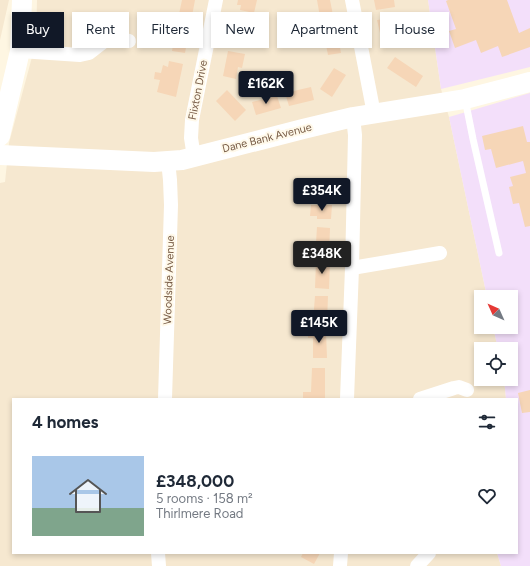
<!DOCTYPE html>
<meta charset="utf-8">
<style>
:root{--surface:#fff;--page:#f6f6f7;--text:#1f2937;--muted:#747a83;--line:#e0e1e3;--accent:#111827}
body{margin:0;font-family:Figtree,sans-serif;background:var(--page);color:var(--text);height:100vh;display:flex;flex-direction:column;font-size:15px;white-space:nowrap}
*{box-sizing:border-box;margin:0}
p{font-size:13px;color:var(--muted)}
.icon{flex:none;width:22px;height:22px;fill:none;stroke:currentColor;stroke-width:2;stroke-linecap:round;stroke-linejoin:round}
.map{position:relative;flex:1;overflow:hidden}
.details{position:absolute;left:12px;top:398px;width:506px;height:156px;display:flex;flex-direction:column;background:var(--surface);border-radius:0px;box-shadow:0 2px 6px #0003}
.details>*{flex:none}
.guide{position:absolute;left:12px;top:12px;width:506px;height:36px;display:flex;gap:8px}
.needle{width:26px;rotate:315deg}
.controls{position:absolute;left:474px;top:290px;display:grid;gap:8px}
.controls a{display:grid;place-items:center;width:44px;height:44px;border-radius:0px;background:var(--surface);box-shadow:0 2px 6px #0003;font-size:20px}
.price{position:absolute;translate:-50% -34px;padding:0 9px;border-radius:4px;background:var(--accent);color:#fff;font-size:13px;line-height:26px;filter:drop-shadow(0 1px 2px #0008)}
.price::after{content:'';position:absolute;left:50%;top:24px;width:12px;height:9px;margin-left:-6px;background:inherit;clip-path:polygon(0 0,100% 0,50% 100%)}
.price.current{background:#222;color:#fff}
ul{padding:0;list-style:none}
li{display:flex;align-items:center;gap:12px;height:100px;padding:0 20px}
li+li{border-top:1px solid var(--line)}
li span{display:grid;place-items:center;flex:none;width:112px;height:80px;border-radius:0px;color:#555}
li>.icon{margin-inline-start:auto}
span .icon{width:48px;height:48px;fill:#fffc;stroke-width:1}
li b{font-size:17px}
h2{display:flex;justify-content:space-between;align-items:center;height:48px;padding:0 20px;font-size:17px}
.tag{padding:0 14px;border-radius:0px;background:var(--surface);box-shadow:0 2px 6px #0003;font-size:14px;line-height:36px}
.tag.current{background:var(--accent);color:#fff}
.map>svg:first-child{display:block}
.residential{fill:#f6e8d0}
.education{fill:#f3dffa}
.building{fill:#f6d6b7}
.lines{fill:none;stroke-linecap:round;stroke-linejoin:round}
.lane{stroke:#fff;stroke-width:7}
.street{stroke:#fff;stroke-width:14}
.secondary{stroke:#fff;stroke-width:20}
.labels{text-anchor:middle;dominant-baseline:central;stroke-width:4;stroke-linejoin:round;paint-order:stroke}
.street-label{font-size:11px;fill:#785c46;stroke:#fff9ea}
</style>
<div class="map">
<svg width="530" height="566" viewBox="0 0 530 566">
<rect width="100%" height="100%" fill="#fef6e2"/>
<g class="residential">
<path d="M0,0H9L0,40Z"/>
<path d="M37,0H428L441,89L449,117L487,297H481V327H493L498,349H481V379H504L506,399H13V553H497L501,566H0V183L5,182L9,143L36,42Z"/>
</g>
<g class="education">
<path d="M428,0H530V67L441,89Z"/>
<path d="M530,93V566H501L497,553H517V399H506L504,379H511V349H498L493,327H511V297H487L449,117Z"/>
</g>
<g class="building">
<path d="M182,0H195L192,16L179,14Z"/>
<path d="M238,0H257L254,13L240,10L241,5H237Z"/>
<path d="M317,0H330L333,15L320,17Z"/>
<path d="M374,0H394L395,7L376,10Z"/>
<path d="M448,0H507L519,33L530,28V47L502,57L498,46L481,53L476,40L455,48L449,31L456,29L446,1Z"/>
<path d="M236,15L254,19L252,31L246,30L244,43L231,41Z"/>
<path d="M390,18L396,43L383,46L377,20Z"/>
<path d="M177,25L190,27L185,53L172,51Z"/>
<path d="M336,27L341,53L328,55L323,30Z"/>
<path d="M228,51L245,54L242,68L238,67L236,79L223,76Z"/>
<path d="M395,57L423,76L416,87L387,68Z"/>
<path d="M169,61L183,64L176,97L157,92L160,80L154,79L155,72L161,73L163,65L168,67Z"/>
<path d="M334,68L346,75L332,97L320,89Z"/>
<path d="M311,87L314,100L289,106L285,93Z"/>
<path d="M227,90L246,110L235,121L216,101Z"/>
<path d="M277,96L281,108L256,115L252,102Z"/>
<path d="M523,126L527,142H530V226L525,227L519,203L513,204L509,187L513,186L510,177L526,173L523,161L496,168L491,149L485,150L482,136Z"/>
<path d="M311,205H332L331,219H317V216H310Z"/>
<path d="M317,227L330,228L329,255L309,254V243H316Z"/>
<path d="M316,261L330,262L329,289L315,288Z"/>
<path d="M315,296H328L327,323L313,322Z"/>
<path d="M308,332H326L327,358H313V338H308Z"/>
<path d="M312,368H325V399H303V392H311Z"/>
<path d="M530,390V412L522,413L518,393Z"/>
<path d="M303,553H320L314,564L301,557Z"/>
</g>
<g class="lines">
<path class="lane" d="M465,99L473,139L499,253"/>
<g class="street">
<path d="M352,0L374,114"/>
<path d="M20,51L80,55L89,53L107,39L112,38L129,41"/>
<path d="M194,157L191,138L192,120L216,0"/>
<path d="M352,268L440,253"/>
<path d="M165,399L171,205L170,180L168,161"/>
<path d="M347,399L352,268L355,135L353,117"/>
<path d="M420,399L454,388L459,387L467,390"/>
<path d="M158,553L159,566"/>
<path d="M340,566L341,553"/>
<path d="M417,566L429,553"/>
</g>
<g class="secondary">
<path d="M0,136L20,51L22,0"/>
<path d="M0,155L154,162L182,160L303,129L353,117L465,99L530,82"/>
</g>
</g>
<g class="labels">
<g class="street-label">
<text transform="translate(198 90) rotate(-79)">Flixton Drive</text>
<text transform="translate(267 138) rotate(-14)">Dane Bank Avenue</text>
<text transform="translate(169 280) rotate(-88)">Woodside Avenue</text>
</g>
</g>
</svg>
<div class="controls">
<a><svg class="needle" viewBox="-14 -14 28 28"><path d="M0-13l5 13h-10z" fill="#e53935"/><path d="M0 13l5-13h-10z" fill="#747a83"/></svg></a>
<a><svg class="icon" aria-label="locate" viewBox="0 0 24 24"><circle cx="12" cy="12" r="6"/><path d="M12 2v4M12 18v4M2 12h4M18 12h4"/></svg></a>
</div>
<b class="price" style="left:266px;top:105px">£162K</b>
<b class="price" style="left:322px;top:212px">£354K</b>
<b class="price current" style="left:322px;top:275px">£348K</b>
<b class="price" style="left:319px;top:344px">£145K</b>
<div class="guide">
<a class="tag current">Buy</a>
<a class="tag">Rent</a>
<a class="tag">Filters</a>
<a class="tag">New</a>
<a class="tag">Apartment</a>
<a class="tag">House</a>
</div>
<section class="details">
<h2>4 homes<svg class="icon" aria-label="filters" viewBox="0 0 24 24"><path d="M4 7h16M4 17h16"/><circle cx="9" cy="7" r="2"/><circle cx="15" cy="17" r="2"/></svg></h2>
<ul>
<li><span style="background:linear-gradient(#a9c7e8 65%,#7fa58c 0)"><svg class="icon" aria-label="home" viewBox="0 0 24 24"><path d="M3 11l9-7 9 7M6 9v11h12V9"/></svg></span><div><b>£348,000</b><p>5 rooms · 158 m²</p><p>Thirlmere Road</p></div><svg class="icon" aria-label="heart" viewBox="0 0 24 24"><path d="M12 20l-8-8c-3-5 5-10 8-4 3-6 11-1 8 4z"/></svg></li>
</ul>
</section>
</div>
